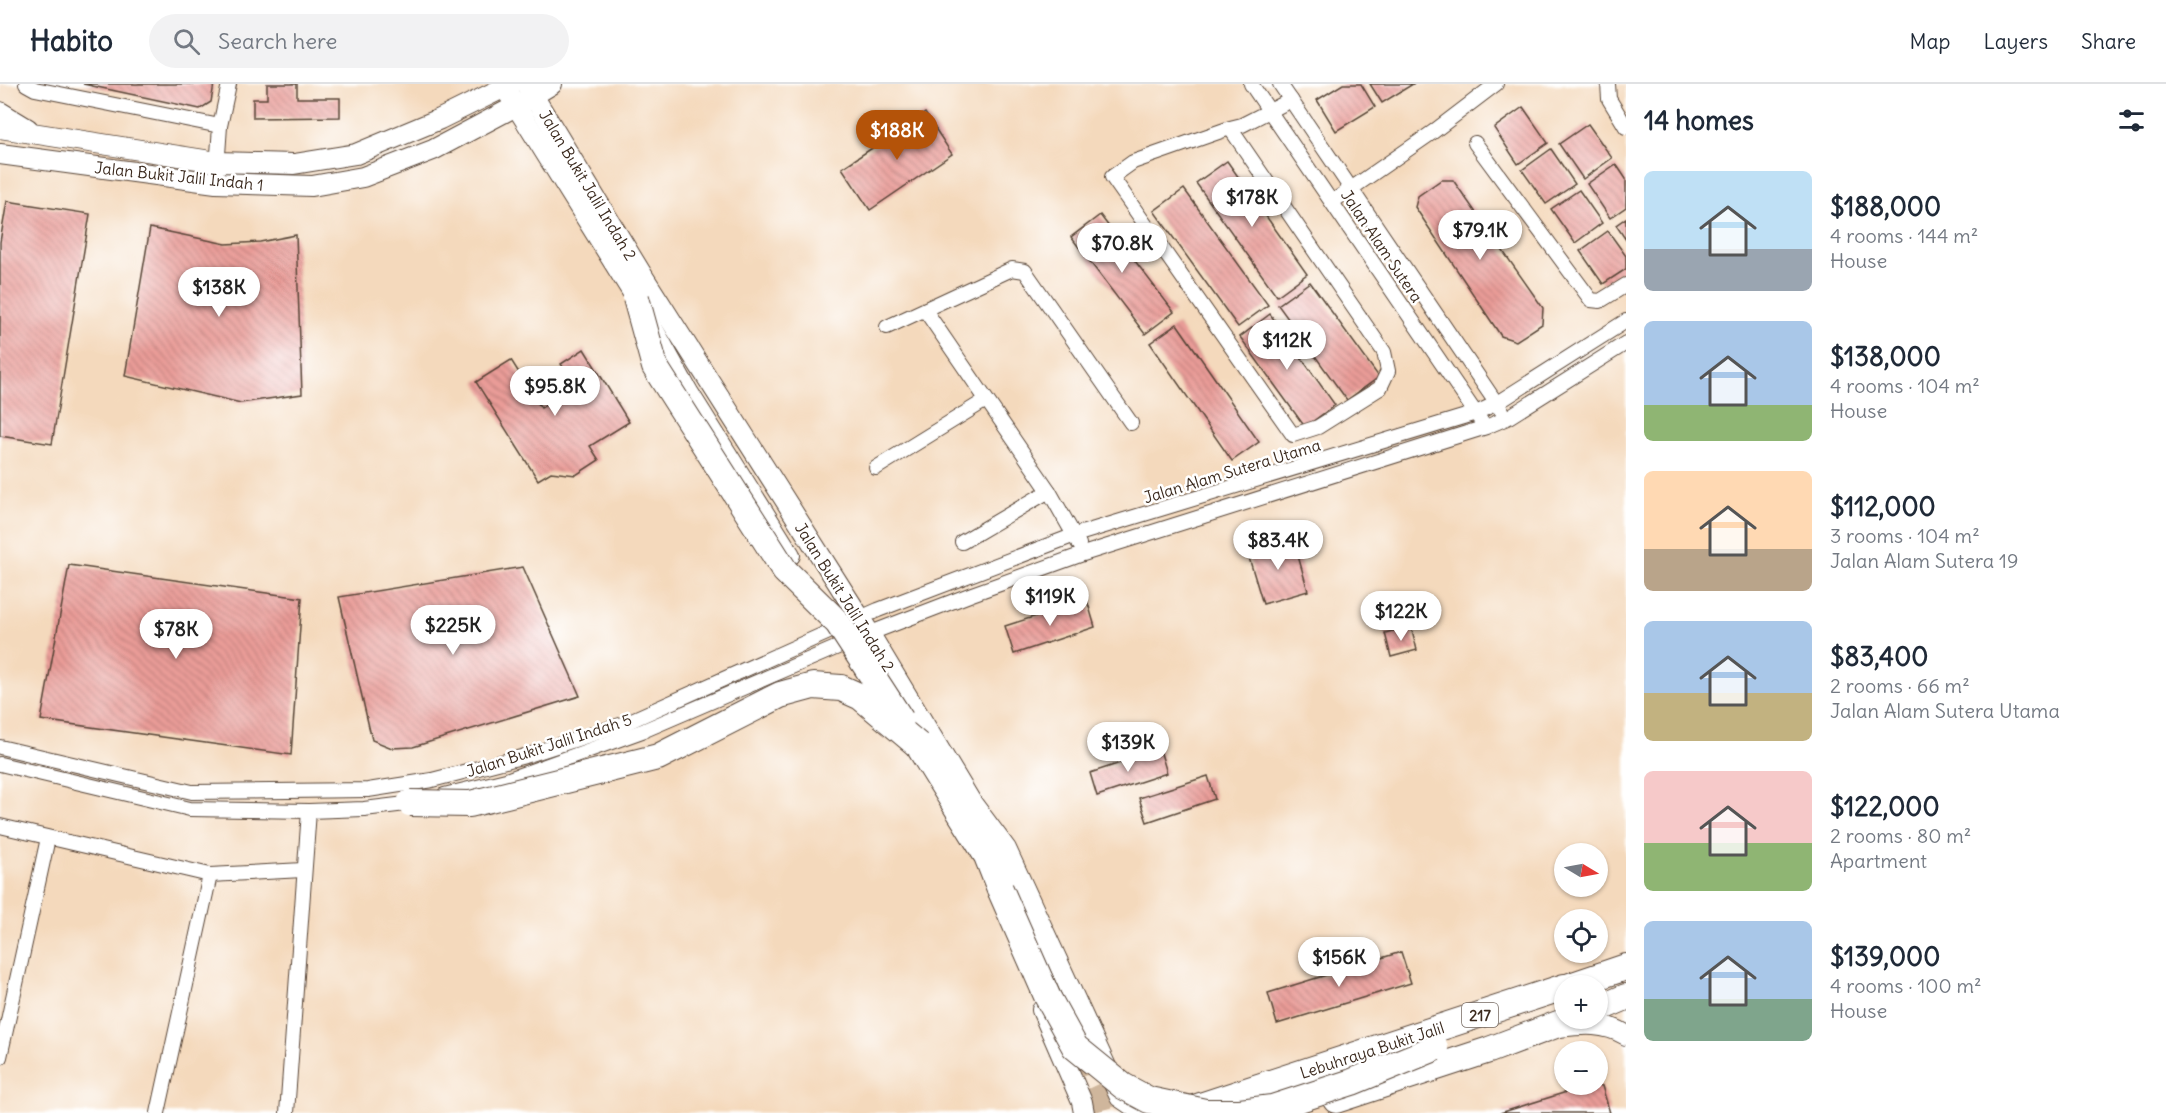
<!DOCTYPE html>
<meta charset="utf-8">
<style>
:root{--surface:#fff;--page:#f2f2f3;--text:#1f2937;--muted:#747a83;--line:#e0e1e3;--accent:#b45309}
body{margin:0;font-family:Delius,sans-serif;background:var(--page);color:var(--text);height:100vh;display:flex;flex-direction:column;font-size:22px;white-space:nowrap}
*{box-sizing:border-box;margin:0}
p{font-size:20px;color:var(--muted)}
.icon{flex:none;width:33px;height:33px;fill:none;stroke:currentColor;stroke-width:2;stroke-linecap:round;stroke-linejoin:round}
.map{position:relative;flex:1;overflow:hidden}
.drawer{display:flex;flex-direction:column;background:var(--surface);width:540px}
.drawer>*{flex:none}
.needle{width:39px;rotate:100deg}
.controls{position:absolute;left:1554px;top:759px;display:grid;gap:12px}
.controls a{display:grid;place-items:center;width:54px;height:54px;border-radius:50%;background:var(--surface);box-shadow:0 2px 4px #0004;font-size:30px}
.price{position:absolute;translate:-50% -51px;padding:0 14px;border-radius:21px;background:#fff;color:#222;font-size:20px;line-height:39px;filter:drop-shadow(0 2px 3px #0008)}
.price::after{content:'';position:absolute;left:50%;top:36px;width:18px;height:14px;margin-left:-9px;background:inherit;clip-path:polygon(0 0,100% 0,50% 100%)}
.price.current{background:var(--accent);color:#fff}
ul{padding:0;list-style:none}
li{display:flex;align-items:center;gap:18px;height:150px;padding:0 18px}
li span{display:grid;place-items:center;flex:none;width:168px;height:120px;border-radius:9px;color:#555}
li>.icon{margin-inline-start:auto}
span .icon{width:72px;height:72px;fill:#fffc;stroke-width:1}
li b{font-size:26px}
h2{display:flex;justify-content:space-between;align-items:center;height:72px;padding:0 18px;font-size:26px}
header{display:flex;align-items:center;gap:36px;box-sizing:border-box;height:84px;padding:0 30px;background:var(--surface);border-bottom:2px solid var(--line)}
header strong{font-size:28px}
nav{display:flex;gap:33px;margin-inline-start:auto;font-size:21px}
.search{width:420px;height:54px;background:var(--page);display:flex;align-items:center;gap:15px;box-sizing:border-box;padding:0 21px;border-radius:33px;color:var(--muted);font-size:22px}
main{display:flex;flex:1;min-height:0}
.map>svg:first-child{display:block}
.building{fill:url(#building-back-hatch)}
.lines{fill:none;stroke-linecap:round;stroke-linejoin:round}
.highway-tunnel{stroke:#cfb69c;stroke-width:26;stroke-dasharray:26 13;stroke-linecap:butt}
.street-casing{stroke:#574436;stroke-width:16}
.secondary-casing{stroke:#574436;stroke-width:22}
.highway-casing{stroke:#574436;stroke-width:28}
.street{stroke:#fff;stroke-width:14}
.secondary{stroke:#fff;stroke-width:20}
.highway{stroke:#fff;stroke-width:26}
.highway-bridge-casing{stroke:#574436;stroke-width:28;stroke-linecap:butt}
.highway-bridge{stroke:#fff;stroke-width:26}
.labels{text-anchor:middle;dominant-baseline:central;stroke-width:5;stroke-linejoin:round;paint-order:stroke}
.shield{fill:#fff;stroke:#766a62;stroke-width:1.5}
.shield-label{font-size:15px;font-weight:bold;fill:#3b2a1e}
.street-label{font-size:16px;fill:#3b2a1e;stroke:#fff}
</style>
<header>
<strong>Habito</strong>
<div class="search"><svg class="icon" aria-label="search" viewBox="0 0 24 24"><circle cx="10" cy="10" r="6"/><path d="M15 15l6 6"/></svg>Search here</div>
<nav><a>Map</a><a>Layers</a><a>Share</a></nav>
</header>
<main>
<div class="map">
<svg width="1626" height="1029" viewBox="0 0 1626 1029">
<defs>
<pattern id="building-back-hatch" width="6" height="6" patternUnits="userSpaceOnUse" patternTransform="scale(1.5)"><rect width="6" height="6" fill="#ea9c98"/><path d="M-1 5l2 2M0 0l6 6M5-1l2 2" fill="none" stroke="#bf7f7b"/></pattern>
</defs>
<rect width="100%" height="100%" fill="#fff"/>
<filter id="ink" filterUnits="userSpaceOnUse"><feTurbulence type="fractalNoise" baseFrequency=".0167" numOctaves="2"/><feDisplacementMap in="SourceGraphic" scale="12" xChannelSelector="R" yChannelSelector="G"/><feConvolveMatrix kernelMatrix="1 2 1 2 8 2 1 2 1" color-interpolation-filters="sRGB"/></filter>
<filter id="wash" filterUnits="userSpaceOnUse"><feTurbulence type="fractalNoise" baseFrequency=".008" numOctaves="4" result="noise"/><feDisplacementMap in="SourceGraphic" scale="24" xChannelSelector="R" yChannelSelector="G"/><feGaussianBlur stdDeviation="1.35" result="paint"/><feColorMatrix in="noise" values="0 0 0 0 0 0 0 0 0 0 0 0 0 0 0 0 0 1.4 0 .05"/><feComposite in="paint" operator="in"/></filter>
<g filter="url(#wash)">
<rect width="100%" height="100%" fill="#f4d9bc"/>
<g id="blocks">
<g class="building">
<path d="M83,0H214L211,18L200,25Z"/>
<path d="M267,0H297V14H340V33L253,34V15H267Z"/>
<path d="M1343,0H1361L1375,23L1336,47L1317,16Z"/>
<path d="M1370,0H1413L1382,19Z"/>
<path d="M1523,23L1548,59L1518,80L1494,44Z"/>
<path d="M925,29L952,70L870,126L842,84Z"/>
<path d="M1588,40L1612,74L1583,95L1559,60Z"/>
<path d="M1551,65L1575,100L1546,120L1522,86Z"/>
<path d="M1227,77L1307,190L1277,212L1196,99Z"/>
<path d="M1616,80L1626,95V123L1610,134L1587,100Z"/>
<path d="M1441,96H1453L1543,224L1542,240L1516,257L1501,252L1415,123L1418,112Z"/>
<path d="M1184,105L1268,221L1238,243L1154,127Z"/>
<path d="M1579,106L1602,139L1575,159L1551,125Z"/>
<path d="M7,117L90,130L52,360L0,352V158Z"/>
<path d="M1100,131L1174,228L1145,250L1071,153Z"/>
<path d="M1626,134V156L1616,141Z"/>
<path d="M150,144L226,160L260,158L296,151L302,310L241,319L125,292Z"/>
<path d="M1608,147L1626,172V185L1603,200L1580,167Z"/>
<path d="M1310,198L1379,293L1347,316L1278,221Z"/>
<path d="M1270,230L1335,321L1305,343L1240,253Z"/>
<path d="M1177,240L1259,358L1232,377L1150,259Z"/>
<path d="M584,265L629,338L590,362L599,376L576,391L551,388L538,396L476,298L511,276L541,324L576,302L561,280Z"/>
<path d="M1293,454L1308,507L1263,520L1247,467Z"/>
<path d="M69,481L302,514L291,671L41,636Z"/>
<path d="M523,483L580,612L413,663L392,664L372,656L339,513Z"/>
<path d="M1087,516L1095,543L1014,570L1005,542Z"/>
<path d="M1411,542L1417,566L1391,573L1385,549Z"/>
<path d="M1160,666L1167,689L1097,712L1090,689Z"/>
<path d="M1208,692L1215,715L1147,738L1139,714Z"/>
<path d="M1401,868L1411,899L1277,940L1268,909Z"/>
<path d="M1592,1000L1602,1002L1610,1029H1500Z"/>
</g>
</g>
</g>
<g filter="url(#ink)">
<use href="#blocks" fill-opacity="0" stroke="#574436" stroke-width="1.5"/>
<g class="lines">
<path class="highway-tunnel" d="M1081,965L1102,1011L1107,1029"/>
<defs>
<g id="street">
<path d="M26,0L35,5L220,42"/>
<path d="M1251,0L1481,337"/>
<path d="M1280,0L1501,326"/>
<path d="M1608,0L1609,15L1626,43"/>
<path d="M1230,44L1384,268L1388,287L1380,304L1318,343L1293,351L1112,93L1133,78L1230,44L1242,41L1291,16"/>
<path d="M1475,59L1591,216L1600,217L1626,201"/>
<path d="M216,99L220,42L229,0"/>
<path d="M1332,118L1433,48L1496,0"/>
<path d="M925,226L1049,407L1079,460"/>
<path d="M887,243L1012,185L1025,187L1131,339"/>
<path d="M876,384L986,316"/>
<path d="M962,458L1049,407"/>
<path d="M0,663L192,708L368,706L432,696L525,672L623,640L878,526L1075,451L1476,329L1497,319L1626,237"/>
<path d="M0,680L190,725L309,727L364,725L414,719"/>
<path d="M444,711L506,696L645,646L868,550L972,510L1083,470L1486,343L1507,334L1626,259"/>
<path d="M0,742L210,791L303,786"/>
<path d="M0,973L48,754"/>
<path d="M158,1029L210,791"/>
<path d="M287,1029L309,727"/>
</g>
<g id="secondary">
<path d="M526,0L644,194L860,534L971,718L1006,765L1120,1013L1142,1028L1148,1029"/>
<path d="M505,4L636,214L688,308L790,471"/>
<path d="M0,28L28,45"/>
<path d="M0,44L217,78L294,80L356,70L440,35L511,0"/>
<path d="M0,70L216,99L312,102L363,93L433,66L516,22L552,0"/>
<path d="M1042,926L1082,1018L1084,1029"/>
<path d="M1559,943C1583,940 1605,938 1626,951"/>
</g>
<g id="highway">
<path d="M918,661L987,772L1000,805"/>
<path d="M1570,902L1626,883"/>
<path d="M1598,925L1626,913"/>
<path d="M1336,1016L1489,966L1574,934"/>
<path d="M1188,1026L1564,903"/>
</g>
</defs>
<use href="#street" class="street-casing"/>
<use href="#secondary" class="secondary-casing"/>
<use href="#highway" class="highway-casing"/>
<use href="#street" class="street"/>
<use href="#secondary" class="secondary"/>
<use href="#highway" class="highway"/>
<defs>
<g id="highway-bridge">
<path d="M636,214L655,283L785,487L838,539L901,636"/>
<path d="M410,719L470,720L658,673L780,611L813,602L841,604L861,613L918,661"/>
<path d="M1000,805L1047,912L1075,963L1123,1002L1149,1016L1205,1028H1240L1272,1024L1352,998L1435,964"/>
</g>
</defs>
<use href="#highway-bridge" class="highway-bridge-casing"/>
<use href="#highway-bridge" class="highway-bridge"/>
</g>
</g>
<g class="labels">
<rect class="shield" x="1462" y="919" width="36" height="24" rx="4.5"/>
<g class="shield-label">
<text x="1480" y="931">217</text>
</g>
<g class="street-label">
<text transform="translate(179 92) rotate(6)">Jalan Bukit Jalil Indah 1</text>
<text transform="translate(588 101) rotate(59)">Jalan Bukit Jalil Indah 2</text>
<text transform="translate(1382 162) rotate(56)">Jalan Alam Sutera</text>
<text transform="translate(1232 387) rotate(-17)">Jalan Alam Sutera Utama</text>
<text transform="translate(845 513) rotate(58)">Jalan Bukit Jalil Indah 2</text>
<text transform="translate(549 661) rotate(-18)">Jalan Bukit Jalil Indah 5</text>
<text transform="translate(1372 966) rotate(-18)">Lebuhraya Bukit Jalil</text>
</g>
</g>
</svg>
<div class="controls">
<a><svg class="needle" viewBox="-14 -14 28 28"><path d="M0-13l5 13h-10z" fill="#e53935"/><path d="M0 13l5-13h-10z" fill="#747a83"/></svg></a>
<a><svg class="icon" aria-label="locate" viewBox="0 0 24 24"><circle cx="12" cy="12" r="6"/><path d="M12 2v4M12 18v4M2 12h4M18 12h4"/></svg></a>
<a>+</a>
<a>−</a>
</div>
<b class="price current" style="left:897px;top:77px">$188K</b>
<b class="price" style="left:1252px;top:144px">$178K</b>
<b class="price" style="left:1480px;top:177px">$79.1K</b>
<b class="price" style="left:1122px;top:190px">$70.8K</b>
<b class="price" style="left:219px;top:234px">$138K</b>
<b class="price" style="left:1287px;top:287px">$112K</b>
<b class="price" style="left:555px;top:333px">$95.8K</b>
<b class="price" style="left:1278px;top:487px">$83.4K</b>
<b class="price" style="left:1050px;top:543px">$119K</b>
<b class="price" style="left:1401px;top:558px">$122K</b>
<b class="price" style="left:453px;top:572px">$225K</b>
<b class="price" style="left:176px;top:576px">$78K</b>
<b class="price" style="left:1128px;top:689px">$139K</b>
<b class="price" style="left:1339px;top:904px">$156K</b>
</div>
<section class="drawer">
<h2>14 homes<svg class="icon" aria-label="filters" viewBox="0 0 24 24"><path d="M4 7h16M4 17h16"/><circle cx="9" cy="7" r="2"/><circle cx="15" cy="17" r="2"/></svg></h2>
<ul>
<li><span style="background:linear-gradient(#bfe0f5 65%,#9aa5b1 0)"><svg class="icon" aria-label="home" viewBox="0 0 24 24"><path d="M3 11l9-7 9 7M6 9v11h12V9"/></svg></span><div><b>$188,000</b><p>4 rooms · 144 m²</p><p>House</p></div></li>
<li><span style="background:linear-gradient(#a9c7e8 70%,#8fb573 0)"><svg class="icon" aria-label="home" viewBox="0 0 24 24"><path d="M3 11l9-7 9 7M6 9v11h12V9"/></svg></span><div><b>$138,000</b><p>4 rooms · 104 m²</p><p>House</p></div></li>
<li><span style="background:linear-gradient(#ffd9b3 65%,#b9a48a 0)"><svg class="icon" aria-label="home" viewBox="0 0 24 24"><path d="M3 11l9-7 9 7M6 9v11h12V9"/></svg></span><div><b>$112,000</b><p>3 rooms · 104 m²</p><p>Jalan Alam Sutera 19</p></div></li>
<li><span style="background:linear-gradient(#a9c7e8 60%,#c2b280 0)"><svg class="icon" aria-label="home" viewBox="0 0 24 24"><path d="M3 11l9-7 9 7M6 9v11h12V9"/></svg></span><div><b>$83,400</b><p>2 rooms · 66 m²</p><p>Jalan Alam Sutera Utama</p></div></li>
<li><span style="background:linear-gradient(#f6c9c9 60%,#8fb573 0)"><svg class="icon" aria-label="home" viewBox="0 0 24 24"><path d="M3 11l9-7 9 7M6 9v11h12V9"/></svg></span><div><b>$122,000</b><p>2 rooms · 80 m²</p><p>Apartment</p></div></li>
<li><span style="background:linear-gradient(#a9c7e8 65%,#7fa58c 0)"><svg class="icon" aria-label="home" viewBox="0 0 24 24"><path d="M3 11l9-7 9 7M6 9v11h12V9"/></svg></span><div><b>$139,000</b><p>4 rooms · 100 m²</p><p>House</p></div></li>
</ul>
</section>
</main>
